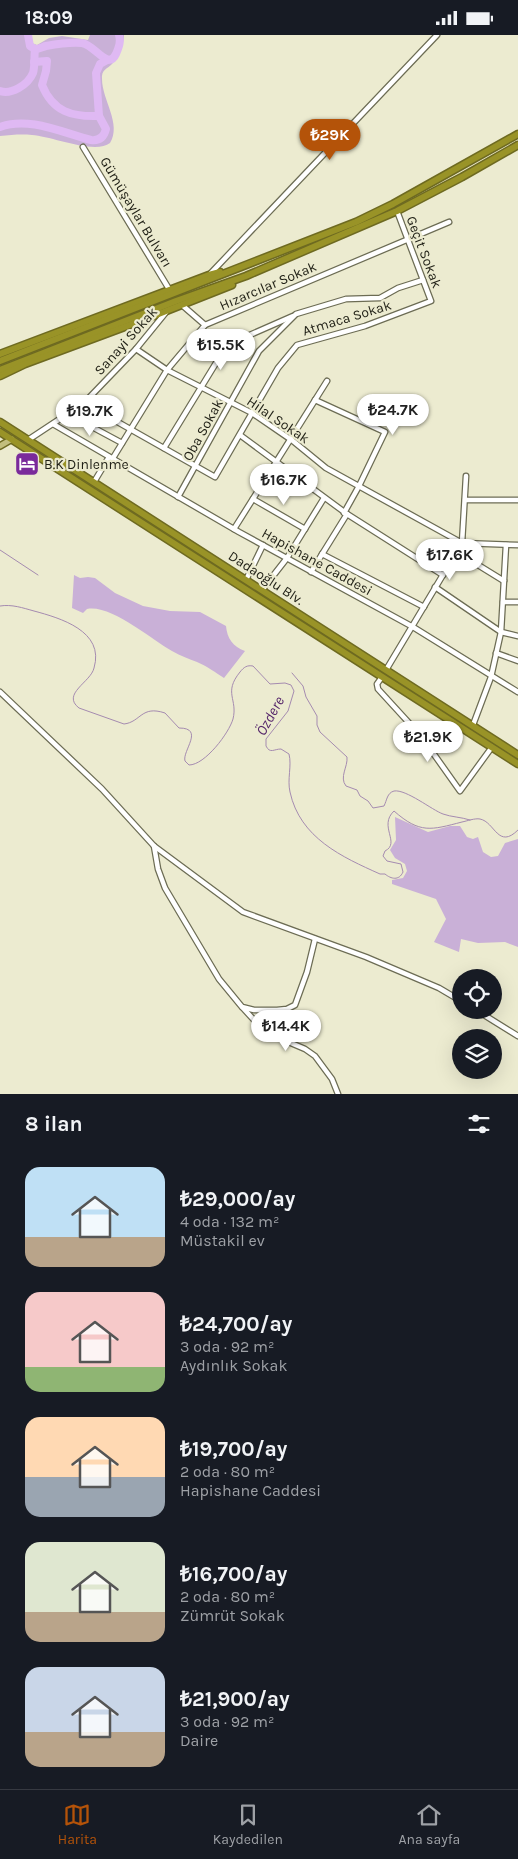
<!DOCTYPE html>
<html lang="tr">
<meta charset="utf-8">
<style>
:root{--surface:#171b24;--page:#20242c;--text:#f1f3f6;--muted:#9ea1a6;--line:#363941;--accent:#b45309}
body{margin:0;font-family:Karla,sans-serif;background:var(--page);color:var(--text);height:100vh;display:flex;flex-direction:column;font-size:19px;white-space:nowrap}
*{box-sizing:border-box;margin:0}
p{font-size:16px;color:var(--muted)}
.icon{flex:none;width:28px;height:28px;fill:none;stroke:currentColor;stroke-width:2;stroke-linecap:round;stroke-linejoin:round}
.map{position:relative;height:1059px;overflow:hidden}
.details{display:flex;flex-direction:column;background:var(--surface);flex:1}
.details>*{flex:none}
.buttons{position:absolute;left:452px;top:934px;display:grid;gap:10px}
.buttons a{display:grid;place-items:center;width:50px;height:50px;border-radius:50%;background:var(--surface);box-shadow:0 5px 20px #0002;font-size:25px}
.price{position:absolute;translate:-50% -42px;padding:0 11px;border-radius:18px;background:#fff;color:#222;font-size:16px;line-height:32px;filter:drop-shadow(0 1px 2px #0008)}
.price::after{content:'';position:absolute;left:50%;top:30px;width:15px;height:11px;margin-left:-8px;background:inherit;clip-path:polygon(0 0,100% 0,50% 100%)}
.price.active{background:var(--accent);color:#fff}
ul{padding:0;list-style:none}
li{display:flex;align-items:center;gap:15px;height:125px;padding:0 25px}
li span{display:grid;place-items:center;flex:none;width:140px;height:100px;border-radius:15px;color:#555}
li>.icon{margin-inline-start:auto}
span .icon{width:60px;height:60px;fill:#fffc;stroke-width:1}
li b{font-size:21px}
h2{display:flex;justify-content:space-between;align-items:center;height:60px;padding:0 25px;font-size:21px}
.status{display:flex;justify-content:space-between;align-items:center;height:35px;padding:0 25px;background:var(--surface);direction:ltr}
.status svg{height:14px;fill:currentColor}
.dock{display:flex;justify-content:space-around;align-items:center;height:70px;border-top:1px solid var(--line);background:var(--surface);font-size:14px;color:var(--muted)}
.dock a{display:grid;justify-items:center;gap:2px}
.dock .active{color:var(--accent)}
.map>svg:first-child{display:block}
.green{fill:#c9b0d7}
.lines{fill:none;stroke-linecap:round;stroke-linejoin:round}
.stream{stroke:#a58bb0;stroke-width:1}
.river{stroke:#dfb9f3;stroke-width:8}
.minor-casing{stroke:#6c6c54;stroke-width:7}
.major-casing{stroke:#6e6a21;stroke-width:8}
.highway-casing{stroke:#6e6a21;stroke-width:9}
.minor{stroke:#fff;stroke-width:4.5}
.major{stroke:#c2be7d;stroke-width:5}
.highway{stroke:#999327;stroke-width:6}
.labels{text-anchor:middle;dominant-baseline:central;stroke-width:4.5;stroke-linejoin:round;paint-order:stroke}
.street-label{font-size:14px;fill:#1f1f15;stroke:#ecebd0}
.poi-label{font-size:14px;fill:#1f1f15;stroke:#ecebd0;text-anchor:start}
.water-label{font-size:15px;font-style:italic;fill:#55266a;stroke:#ecebd0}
</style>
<div class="status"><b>18:09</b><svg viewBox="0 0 49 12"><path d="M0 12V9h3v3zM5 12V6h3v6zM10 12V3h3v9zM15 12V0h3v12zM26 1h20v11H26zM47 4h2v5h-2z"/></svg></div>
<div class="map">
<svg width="518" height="1059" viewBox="0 0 518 1059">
<rect width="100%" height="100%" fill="#ecebd0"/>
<g class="green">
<path d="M0,0H31L32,8L37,10L49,3L62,1L88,5L90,0H124C124,9 119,22 112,29C107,34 101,35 102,44C102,65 122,89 110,108C95,120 51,101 32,100C21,99 11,100 0,101Z"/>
<path d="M74,540L80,543L88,542L95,543L115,558L143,571L170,576L200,577L226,591C227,603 233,612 245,616L224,643C216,638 207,631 197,627C189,624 181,621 172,616C152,605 111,569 87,574L83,578L72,573Z"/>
<path d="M395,782L428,797L450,791H460L467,802L473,804L478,802L483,817L491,822L498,821L505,808L518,804V912L505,907L478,908L461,904L459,917L434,907L446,884L436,864L392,849V845L403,843L407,836L405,829L395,823L390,815L396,805Z"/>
</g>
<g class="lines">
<g class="stream">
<path d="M0,515L38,540"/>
<path d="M0,571C12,569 23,573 34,576C60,583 105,596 94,633C91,647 61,659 79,673L124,689C141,687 141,670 165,678L179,693C205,693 182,716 185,726L189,730C205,730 229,698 233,684C238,664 223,658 240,637C244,632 247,630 253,631L270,649L285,648L291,650L294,656L288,676L266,704V711C270,719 274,714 281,714L289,719C292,731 287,744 290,757C300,803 342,822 380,839H385C391,844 399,846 403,837L401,829L387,826L383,821L385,816C401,808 378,791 394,776C420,799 431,795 462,787C467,786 475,783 480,784C495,787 498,815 518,795"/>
<path d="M292,638L303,651L306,662L317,681V690L320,697L347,722C348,732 339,742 346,751L357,755L360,761L368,766L373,773L384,771C387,765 387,758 394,756C406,754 432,775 443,779C451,782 461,782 470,785"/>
</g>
<g class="river">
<path d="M28,0L30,11L35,14C40,14 42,12 46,11C57,9 71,7 82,8C95,10 108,36 116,19C119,12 121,7 119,0"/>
<path d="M34,27L47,26L46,36L42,50C53,77 72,82 99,81"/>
<path d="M0,56C11,60 28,50 33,38C35,32 34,22 35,14"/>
<path d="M0,92C29,81 63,98 91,105C99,106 104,102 106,94L99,81L96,38L100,29L107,25"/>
</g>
<defs>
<g id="minor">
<path d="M83,112L169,254"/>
<path d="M210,239L437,0"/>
<path d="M182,270L205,290"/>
<path d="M136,314L167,335L252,378L293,406L326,433L462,508L518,510"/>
<path d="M315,365L385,397L359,451L344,478"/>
<path d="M84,368L215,442L278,333L297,310L365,291L431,266L397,176"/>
<path d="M68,379L122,408"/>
<path d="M53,389L239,497L413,592L518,657"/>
<path d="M240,400L347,479L443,540"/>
<path d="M28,405L84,368L136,314L167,276"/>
<path d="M164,413L227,310L293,281"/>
<path d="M113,423L167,335L205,290L449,187"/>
<path d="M94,447L109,422"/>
<path d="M178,462L259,316L296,279L346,264L380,263L398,253L423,245"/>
<path d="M253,464L305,494"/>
<path d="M465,465H518"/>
<path d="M234,494L327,346"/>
<path d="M457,517L504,546"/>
<path d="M322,519L424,572"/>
<path d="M311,537L347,479"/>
<path d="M246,545L263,510"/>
<path d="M435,552L501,597L518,601"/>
<path d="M262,555L287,523L324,463"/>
<path d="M503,567H518"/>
<path d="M496,618L518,626"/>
<path d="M386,635L462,508L466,441"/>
<path d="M382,642L377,649L378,654L421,701L460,756L492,712"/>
<path d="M0,657L102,754L154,811L243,877L366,922L439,953L461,966"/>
<path d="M473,690L491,642L501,597L506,510"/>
<path d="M154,811L158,834L165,853L219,944L242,972L254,975H277L287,974L295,970L307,937L315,904"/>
<path d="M243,973L265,997L305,1014L315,1021L332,1044L338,1059"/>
<path d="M476,975L518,1001"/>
</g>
<path id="major" d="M0,411L12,404"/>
<g id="highway">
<path d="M0,319L209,240L220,237"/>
<path d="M0,326L356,187L393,169L518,99"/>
<path d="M0,335L176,266L246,241L397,176L462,142L518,110"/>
<path d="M0,341L25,329L146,284L232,250"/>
<path d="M0,387L518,720"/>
<path d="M0,397L518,729"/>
</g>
</defs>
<use href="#minor" class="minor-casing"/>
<use href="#major" class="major-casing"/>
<use href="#highway" class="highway-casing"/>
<use href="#minor" class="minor"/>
<use href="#major" class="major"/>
<use href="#highway" class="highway"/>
</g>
<defs>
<symbol id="hotel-square" viewBox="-11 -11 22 22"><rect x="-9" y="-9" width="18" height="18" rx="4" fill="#7a2a9b" stroke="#ecebd0"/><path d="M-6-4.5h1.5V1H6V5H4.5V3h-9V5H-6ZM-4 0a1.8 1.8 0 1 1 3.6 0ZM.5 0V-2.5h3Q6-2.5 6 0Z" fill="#fff"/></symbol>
</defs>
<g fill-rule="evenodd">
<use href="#hotel-square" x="13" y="415" width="28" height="28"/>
</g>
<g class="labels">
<g class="street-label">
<text transform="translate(136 177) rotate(59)">Gümüşaylar Bulvarı</text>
<text transform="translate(424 217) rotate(69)">Geçit Sokak</text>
<text transform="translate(268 251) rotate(-23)">Hızarcılar Sokak</text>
<text transform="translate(347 283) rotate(-17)">Atmaca Sokak</text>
<text transform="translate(126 306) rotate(-48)">Sanayi Sokak</text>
<text transform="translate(278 385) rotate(34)">Hilal Sokak</text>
<text transform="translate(203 395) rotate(-61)">Oba Sokak</text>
<text transform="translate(317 527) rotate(29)">Hapishane Caddesi</text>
<text transform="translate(266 543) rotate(33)">Dadaoğlu Blv.</text>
</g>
<g class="poi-label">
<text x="44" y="429">B.K Dinlenme</text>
</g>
<g class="water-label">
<text transform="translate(270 681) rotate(-61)">Özdere</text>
</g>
</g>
</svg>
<div class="buttons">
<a><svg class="icon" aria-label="locate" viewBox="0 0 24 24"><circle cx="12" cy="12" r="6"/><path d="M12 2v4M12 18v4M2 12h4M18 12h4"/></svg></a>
<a><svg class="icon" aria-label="layers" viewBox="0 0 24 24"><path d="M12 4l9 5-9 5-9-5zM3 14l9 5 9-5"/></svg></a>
</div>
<b class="price active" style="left:330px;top:126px">₺29K</b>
<b class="price" style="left:221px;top:336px">₺15.5K</b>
<b class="price" style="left:393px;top:401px">₺24.7K</b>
<b class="price" style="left:90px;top:402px">₺19.7K</b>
<b class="price" style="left:284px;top:471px">₺16.7K</b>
<b class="price" style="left:450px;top:546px">₺17.6K</b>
<b class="price" style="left:428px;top:728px">₺21.9K</b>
<b class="price" style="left:286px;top:1017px">₺14.4K</b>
</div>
<section class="details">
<h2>8 ilan<svg class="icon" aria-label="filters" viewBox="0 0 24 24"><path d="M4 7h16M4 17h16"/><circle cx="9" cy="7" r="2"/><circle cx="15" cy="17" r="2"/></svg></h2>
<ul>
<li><span style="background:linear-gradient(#bfe0f5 70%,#b9a48a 0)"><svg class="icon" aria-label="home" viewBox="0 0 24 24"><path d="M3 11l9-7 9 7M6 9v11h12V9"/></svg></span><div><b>₺29,000/ay</b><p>4 oda · 132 m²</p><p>Müstakil ev</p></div></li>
<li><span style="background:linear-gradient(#f6c9c9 75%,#8fb573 0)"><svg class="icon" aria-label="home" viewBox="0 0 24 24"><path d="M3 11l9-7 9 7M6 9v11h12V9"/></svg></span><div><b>₺24,700/ay</b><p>3 oda · 92 m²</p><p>Aydınlık Sokak</p></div></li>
<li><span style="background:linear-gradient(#ffd9b3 60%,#9aa5b1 0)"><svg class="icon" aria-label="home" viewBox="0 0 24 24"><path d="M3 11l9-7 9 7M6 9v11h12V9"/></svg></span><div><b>₺19,700/ay</b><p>2 oda · 80 m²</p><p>Hapishane Caddesi</p></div></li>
<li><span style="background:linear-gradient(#dfe7d0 70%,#b9a48a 0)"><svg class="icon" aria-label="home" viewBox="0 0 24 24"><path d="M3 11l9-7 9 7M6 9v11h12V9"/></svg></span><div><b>₺16,700/ay</b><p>2 oda · 80 m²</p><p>Zümrüt Sokak</p></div></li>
<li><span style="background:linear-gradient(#c9d6e8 65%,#b9a48a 0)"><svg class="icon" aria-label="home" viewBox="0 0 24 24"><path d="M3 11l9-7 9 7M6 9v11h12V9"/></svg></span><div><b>₺21,900/ay</b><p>3 oda · 92 m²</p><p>Daire</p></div></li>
</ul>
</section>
<nav class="dock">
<a class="active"><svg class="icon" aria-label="map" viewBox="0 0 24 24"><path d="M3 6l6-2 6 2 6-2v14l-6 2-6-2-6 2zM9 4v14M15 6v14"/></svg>Harita</a>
<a><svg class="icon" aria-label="saved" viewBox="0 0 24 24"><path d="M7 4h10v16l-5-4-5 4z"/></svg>Kaydedilen</a>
<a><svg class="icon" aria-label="home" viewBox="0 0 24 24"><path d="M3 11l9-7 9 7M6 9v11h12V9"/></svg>Ana sayfa</a>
</nav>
